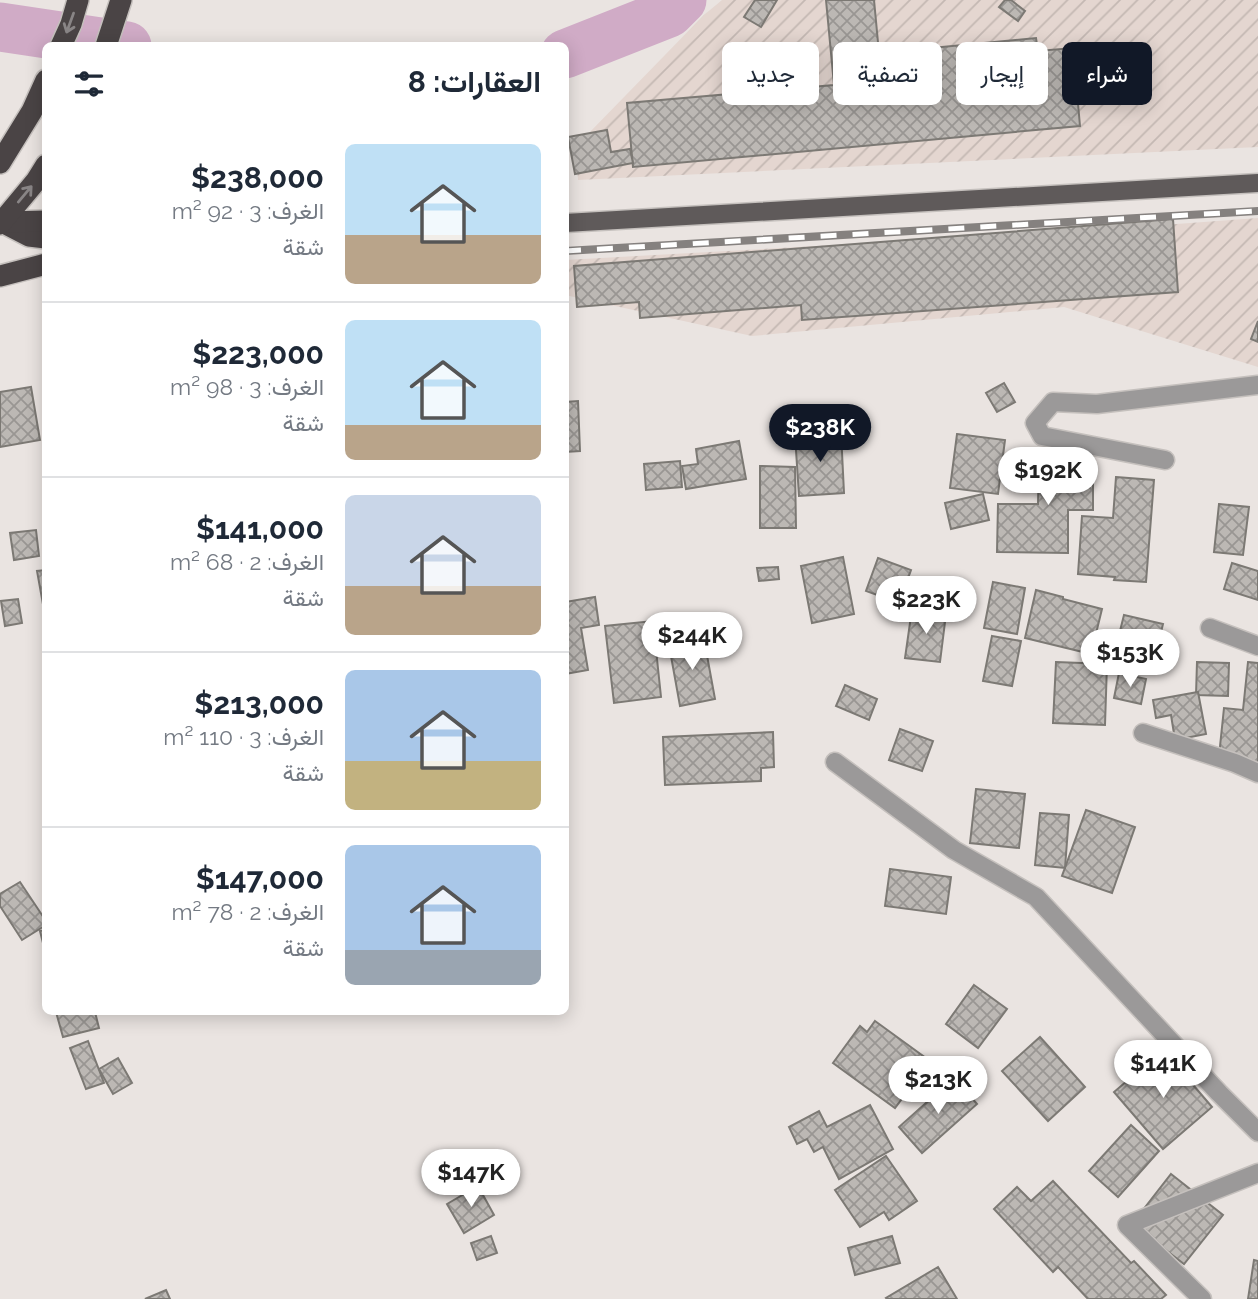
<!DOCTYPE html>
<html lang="ar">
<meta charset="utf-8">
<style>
:root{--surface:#fff;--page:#f6f6f7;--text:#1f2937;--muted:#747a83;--line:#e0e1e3;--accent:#111827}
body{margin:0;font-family:Raleway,Vazirmatn,sans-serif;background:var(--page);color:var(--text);direction:rtl;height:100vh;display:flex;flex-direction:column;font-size:26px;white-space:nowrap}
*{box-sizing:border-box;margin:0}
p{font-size:23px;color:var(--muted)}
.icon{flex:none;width:38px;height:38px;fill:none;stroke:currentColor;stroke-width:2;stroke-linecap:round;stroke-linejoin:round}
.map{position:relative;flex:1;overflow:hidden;direction:ltr}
.details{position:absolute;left:42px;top:42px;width:527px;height:973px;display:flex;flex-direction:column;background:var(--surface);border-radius:10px;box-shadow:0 4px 18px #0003;direction:rtl}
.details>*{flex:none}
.top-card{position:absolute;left:590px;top:42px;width:562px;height:63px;direction:rtl;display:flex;gap:14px}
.price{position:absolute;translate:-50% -60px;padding:0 16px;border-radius:24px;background:#fff;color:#222;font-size:23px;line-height:46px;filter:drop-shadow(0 2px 4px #0008)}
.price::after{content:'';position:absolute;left:50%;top:42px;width:21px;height:16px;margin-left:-10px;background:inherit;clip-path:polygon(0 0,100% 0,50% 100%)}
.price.selected{background:var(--accent);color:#fff}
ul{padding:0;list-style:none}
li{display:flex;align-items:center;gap:21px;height:175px;padding:0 28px}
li+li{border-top:2px solid var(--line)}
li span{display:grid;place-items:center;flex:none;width:196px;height:140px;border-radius:10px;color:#555}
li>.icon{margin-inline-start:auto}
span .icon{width:84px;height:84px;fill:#fffc;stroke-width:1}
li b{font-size:30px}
h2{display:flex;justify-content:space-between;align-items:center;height:84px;padding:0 28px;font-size:30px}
.tag{padding:0 24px;border-radius:10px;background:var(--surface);box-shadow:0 4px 18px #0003;font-size:24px;line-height:63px}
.tag.selected{background:var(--accent);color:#fff}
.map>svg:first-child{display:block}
.industrial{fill:url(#industrial-furrows)}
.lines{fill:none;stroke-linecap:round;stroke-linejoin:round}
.river{stroke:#d0abc6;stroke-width:49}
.building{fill:url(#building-cross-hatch);stroke:#7c7974;stroke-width:2}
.minor-casing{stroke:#c5c0bd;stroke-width:21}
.major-casing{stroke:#c5c0bd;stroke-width:21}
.highway-casing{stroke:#c5c0bd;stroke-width:24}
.minor{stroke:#9b9999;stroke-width:18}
.major{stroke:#5f5a5a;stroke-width:18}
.highway{stroke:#4a4445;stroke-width:21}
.rail-casing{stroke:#85817f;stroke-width:8}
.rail{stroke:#fff;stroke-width:5;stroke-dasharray:16;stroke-linecap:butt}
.oneway{stroke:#898586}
</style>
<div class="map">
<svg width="1258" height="1299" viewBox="0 0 1258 1299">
<defs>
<pattern id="industrial-furrows" width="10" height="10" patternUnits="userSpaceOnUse" patternTransform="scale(1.75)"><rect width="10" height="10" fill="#e4d6d0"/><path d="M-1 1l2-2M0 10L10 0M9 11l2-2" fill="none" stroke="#c4b8b3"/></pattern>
<pattern id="building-cross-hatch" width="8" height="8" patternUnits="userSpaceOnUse" patternTransform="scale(1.75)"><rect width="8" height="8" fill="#bcb8b4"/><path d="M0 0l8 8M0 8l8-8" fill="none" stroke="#999693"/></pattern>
</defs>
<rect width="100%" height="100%" fill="#eae4e1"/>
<g class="industrial">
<path d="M722,0H1258V147L578,180L575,137L586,136L704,15Z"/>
<path d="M1258,218V367L1064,307L752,336L565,295V260L1068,232Z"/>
</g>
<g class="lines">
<g class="river">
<path d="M0,27L127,46"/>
<path d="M565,54L669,13L682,0"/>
</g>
</g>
<g class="building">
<path d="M755,0H777L761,27L744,17Z"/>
<path d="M826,0H874L879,53L1036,38L1038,51L1073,48L1080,126L633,167L627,103L834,85Z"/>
<path d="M1005,0H1011L1025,11L1018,21L999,7Z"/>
<path d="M607,130L611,152L630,149L633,163L575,174L568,137Z"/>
<path d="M1173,219L1178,292L802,320L801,305L640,318L639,302L577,307L574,266Z"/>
<path d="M1258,321V342L1251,339Z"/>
<path d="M1004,383L1015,402L997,412L986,393Z"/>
<path d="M31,387L40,440L0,447V392Z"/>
<path d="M578,401L580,451L565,452V402Z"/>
<path d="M841,432L844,493L799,496L795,435Z"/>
<path d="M957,434L1005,440L998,494L950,488Z"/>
<path d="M739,441L746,479L686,489L682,466L698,464L696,449Z"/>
<path d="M1039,456H1093V510H1068V553L997,552L998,504H1038Z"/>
<path d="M680,461L682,487L646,490L644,464Z"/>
<path d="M760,466L795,467L796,528H760Z"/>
<path d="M1116,477L1154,480L1146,582L1114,580L1115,577L1078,574L1082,516L1113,518Z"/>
<path d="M983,494L989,520L951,529L945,503Z"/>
<path d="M1219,504L1249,507L1243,555L1214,552Z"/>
<path d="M36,530L39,556L14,560L10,533Z"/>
<path d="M843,557L854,614L812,623L801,566Z"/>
<path d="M878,558L911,570L899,603L866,591Z"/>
<path d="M1232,563L1258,571V600L1224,589Z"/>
<path d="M778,567L779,579L759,581L757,568Z"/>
<path d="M46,570V621L37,571Z"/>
<path d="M993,582L1025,588L1017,634L984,628Z"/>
<path d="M1036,590L1063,597V599L1102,609L1091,654L1025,638Z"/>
<path d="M595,597L599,625L581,628L588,670L565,674V602Z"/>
<path d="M18,599L22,623L5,626L1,601Z"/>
<path d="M912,609L946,614L940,662L905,658Z"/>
<path d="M1124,615L1163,624L1151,672L1112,663Z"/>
<path d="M653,621L661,697L614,703L605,626Z"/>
<path d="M992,636L1021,641L1012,686L983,681Z"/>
<path d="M704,639L715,699L680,706L669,645Z"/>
<path d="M1056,662L1107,664L1105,725L1053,723Z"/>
<path d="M1197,662L1229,663L1228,696L1196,695Z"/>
<path d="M1248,662L1258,663V779L1250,778L1252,760L1219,756L1224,708L1243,710Z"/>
<path d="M1119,673L1146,679L1141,704L1114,698Z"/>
<path d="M845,685L877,699L869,720L836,706Z"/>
<path d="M1198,692L1206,734L1175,740L1171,715L1156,718L1153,700Z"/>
<path d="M900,729L933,741L922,771L889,760Z"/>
<path d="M773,732L774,767L761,768V781L665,785L663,737Z"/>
<path d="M976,789L1025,794L1019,848L970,843Z"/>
<path d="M1086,810L1135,827L1112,893L1062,876Z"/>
<path d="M1040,813L1069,815L1065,868L1035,865Z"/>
<path d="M890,869L951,877L946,914L885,906Z"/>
<path d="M20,882L46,921V925L22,940L0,906V894Z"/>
<path d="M46,930V955L40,931Z"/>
<path d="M974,985L1007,1009L978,1048L946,1024Z"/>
<path d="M56,1012H95L99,1028L63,1037Z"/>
<path d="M875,1021L930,1061L895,1108L833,1063L860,1026L867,1032Z"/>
<path d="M1040,1037L1085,1087L1048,1121L1002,1071Z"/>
<path d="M88,1041L104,1083L86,1089L70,1048Z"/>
<path d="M1163,1050L1212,1107L1163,1149L1114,1092Z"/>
<path d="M118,1058L132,1083L113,1094L99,1069Z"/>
<path d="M954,1078L977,1104L922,1153L899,1127Z"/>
<path d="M870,1105L893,1149L839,1179L823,1147L814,1152L807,1139L797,1144L789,1127L819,1111L827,1127Z"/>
<path d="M1131,1125L1159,1151L1118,1197L1089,1171Z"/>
<path d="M886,1156L917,1201L889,1220L884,1212L860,1227L835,1190Z"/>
<path d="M1171,1174L1223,1215L1184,1264L1132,1224Z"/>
<path d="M1053,1181L1131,1263L1134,1261L1166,1295L1161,1299H1088L1058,1267L1053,1272L994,1209L1017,1187L1031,1201Z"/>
<path d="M478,1186L494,1215L464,1233L447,1204Z"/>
<path d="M491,1236L497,1253L477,1260L471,1243Z"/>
<path d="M892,1236L900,1263L855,1275L848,1248Z"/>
<path d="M1254,1260L1258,1261V1299H1248Z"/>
<path d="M938,1267L957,1299H887L886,1298Z"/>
<path d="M166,1290L170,1299H145Z"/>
</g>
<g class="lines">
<defs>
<g id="minor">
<path d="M1165,460L1042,436L1035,423L1053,402L1097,404L1258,385"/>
<path d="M1210,628L1258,646"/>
<path d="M1143,733L1235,763L1258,773"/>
<path d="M835,762L954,850L1036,897L1219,1093L1258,1132"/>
<path d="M1202,1299L1127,1225L1258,1173"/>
</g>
<path id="major" d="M565,223L1258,183"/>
<g id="highway">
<path d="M61,46L71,24L78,0"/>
<path d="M106,46L121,0"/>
<path d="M0,163L32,111L46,80"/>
<path d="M0,221L29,236L46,238"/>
<path d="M6,222L46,221"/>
<path d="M0,224L36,181L46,165"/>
<path d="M0,276L46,264"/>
</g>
</defs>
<use href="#minor" class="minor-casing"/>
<use href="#major" class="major-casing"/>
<use href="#highway" class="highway-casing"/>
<use href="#minor" class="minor"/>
<use href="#major" class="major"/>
<use href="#highway" class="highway"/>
<defs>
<path id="rail" d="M565,251L1258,211"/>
</defs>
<use href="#rail" class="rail-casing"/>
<use href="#rail" class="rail"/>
</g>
<defs><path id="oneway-shaft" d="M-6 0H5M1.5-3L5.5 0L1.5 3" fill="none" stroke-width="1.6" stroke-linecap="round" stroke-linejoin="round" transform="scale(1.75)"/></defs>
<g class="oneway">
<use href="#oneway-shaft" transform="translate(70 23) rotate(110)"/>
<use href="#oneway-shaft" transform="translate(25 194) rotate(-50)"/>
</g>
</svg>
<b class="price selected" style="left:820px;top:464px">$238K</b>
<b class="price" style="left:1048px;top:507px">$192K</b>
<b class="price" style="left:926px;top:636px">$223K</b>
<b class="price" style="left:692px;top:672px">$244K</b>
<b class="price" style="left:1130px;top:689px">$153K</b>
<b class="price" style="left:1163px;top:1100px">$141K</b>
<b class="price" style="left:938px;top:1116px">$213K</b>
<b class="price" style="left:471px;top:1209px">$147K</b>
<div class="top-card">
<a class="tag selected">شراء</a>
<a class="tag">إيجار</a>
<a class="tag">تصفية</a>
<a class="tag">جديد</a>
</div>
<section class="details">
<h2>العقارات: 8<svg class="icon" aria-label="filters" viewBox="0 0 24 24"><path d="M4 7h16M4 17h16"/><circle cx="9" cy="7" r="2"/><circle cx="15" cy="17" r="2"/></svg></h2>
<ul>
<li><span style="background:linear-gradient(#bfe0f5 65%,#b9a48a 0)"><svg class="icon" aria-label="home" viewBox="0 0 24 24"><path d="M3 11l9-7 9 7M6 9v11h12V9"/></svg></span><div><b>$238,000</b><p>الغرف: 3 · 92 m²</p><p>شقة</p></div></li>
<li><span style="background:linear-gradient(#bfe0f5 75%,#b9a48a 0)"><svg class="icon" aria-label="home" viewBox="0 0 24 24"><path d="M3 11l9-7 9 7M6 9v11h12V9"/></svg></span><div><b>$223,000</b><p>الغرف: 3 · 98 m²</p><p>شقة</p></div></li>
<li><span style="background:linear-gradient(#c9d6e8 65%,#b9a48a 0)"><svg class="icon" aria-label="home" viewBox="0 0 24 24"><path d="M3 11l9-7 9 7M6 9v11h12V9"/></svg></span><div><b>$141,000</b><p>الغرف: 2 · 68 m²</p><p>شقة</p></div></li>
<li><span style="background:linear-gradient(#a9c7e8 65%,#c2b280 0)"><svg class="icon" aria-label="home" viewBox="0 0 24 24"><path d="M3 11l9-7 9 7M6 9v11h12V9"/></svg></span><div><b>$213,000</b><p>الغرف: 3 · 110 m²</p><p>شقة</p></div></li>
<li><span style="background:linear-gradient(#a9c7e8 75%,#9aa5b1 0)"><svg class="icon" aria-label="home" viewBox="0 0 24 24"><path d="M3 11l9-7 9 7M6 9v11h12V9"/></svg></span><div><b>$147,000</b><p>الغرف: 2 · 78 m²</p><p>شقة</p></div></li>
</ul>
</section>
</div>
